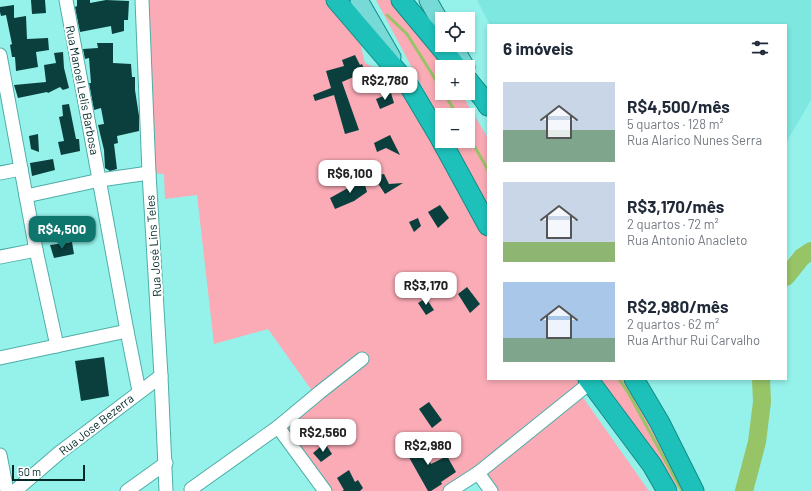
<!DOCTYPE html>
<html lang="pt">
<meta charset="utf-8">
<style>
:root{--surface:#fff;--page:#f2f2f3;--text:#1f2937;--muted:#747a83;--accent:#0f766e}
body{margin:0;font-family:Barlow,sans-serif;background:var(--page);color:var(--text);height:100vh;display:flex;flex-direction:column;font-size:15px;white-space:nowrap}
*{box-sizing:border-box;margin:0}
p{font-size:13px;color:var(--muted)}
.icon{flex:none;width:22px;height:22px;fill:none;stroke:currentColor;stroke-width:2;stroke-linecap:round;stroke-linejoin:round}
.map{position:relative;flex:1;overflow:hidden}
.sheet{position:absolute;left:487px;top:24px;width:300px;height:356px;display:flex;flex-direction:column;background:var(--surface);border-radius:0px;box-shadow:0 2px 6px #0003}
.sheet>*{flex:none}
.fabs{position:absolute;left:435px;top:12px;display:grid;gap:8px}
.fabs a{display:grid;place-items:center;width:40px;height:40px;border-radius:0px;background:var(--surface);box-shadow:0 2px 6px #0003;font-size:20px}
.scale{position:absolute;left:12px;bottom:10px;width:73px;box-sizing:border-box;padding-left:4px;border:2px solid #002927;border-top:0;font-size:11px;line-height:14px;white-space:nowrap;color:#002927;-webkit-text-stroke:3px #fff;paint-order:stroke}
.price{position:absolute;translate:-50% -34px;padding:0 9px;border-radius:8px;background:#fff;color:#222;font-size:13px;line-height:26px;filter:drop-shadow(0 1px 2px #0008)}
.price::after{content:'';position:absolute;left:50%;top:24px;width:12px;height:9px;margin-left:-6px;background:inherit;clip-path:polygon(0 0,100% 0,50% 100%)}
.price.active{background:var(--accent);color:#fff}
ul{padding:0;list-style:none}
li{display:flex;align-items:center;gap:12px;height:100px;padding:0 16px}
li span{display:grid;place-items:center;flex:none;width:112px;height:80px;border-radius:0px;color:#555}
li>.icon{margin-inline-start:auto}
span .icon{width:48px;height:48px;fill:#fffc;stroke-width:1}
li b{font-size:17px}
h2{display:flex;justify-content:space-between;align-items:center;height:48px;padding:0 16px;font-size:17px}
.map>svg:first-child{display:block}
.built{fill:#7de7e0}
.green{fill:#faabb6}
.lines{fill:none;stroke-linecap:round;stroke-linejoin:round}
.stream{stroke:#97c466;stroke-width:3}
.river{stroke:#97c466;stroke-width:18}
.building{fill:#0a3f3d}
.minor-casing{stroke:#4fada7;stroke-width:15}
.major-casing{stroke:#138c87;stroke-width:19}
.highway-casing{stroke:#138c87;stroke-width:21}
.minor{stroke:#fff;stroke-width:13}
.major{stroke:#77dad6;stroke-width:17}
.highway{stroke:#1dc1ba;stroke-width:19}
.labels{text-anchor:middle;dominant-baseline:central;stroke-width:4;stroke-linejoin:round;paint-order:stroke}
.street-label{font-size:12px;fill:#002927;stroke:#fff}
</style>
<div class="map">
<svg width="811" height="491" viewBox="0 0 811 491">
<rect width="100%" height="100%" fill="#95f2eb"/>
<path class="built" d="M477,0H811V100L786,143V25H490Z"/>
<g class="green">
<path d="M142,0H336L355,22L365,63L408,84L488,226V379H588L450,491H325L279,428L315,395L268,329L214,344L197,195L165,199L164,174L149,173Z"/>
<path d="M376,0H390L425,41L444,67H442V93H461L488,138V211L451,141H468V115H442V124Z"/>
<path d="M598,379H625L685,491H680L651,448Z"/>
<path d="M582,396L649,491H496L484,474Z"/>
</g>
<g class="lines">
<g class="stream">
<path d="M387,15L407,34L442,90"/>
<path d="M444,93L457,115"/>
<path d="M468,135L488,170"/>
<path d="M619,379L629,394L682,491"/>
</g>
<g class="river">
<path d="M786,277L802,257L811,251"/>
<path d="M744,491L757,442L762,402L761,379"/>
</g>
</g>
<g class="building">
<path d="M31,0H45L46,13L32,14Z"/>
<path d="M77,0H90V3L106,0L129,1L128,20H124V31L112,34L111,26L80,32L75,7L77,6Z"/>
<path d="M14,5V18L26,16L27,39L48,38L49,50L36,52L38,67L16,71L15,57H12L10,45L12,44L6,15L1,16L0,12V7Z"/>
<path d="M97,43H113V63L131,64L132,77H135V90L139,116V131L117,136L118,143L114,144L117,169L110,171L105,168L104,150L98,125L104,124L101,108L94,110L89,83H91L89,58L85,59L83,49L98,48Z"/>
<path d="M63,52L64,68L69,88L63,90L60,87L48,93L47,92L18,98L14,85L46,82L44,65L56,63L54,53Z"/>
<path d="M355,55L360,65L362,64L365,72L342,82L359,130L345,134L334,95L315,101L313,95L331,88L326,71L344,66L342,60Z"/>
<path d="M391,93L394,103L380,109L376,99Z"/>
<path d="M69,104L76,139H79L80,151L61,155L58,142L64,141L59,117L63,116L62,105Z"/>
<path d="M38,134L39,152L31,149L29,136Z"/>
<path d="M390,135L400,155L386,148L377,152L374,143Z"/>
<path d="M53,159L55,170L32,176L30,163Z"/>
<path d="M384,174L389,184L403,183L385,194L373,176Z"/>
<path d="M363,178L367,192L354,201L335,209L330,198L355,184L353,180Z"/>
<path d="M440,205L449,218L438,228L428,212Z"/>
<path d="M418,218L421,226L414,232L409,222Z"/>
<path d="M72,242L74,254L54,258L50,245Z"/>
<path d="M467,287L480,304L470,313L458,294Z"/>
<path d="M426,298L434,310L426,315L418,303Z"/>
<path d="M104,357L109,396L81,401L75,361Z"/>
<path d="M429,402L442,420L432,428L419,409Z"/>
<path d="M417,437L431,464L447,456L456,472L441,482L442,484L431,491H428L402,445Z"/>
<path d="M325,443L332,454L321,462L313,453Z"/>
<path d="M349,470L355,482L358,480L363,488L360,491H342L344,490L337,478Z"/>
</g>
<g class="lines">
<defs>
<g id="minor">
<path d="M66,0L127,331L139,391"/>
<path d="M142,0L149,173L161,376L166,491"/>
<path d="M0,55L36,250L57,346"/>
<path d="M0,173L21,169"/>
<path d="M26,196L100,180L149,173"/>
<path d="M0,257L36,250"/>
<path d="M0,358L127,331"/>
<path d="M278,427L325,491"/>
<path d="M0,455L7,491"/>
<path d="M478,473L491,491"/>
<path d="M15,491L59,453L161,376"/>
<path d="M127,491L166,463"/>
<path d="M193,491L191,489L278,427L320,392L362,359"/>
<path d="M450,491L478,473L591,382"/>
</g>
<g id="major">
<path d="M359,0L392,57"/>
<path d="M428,0L442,25"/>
<path d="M453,45L466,67"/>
</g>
<g id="highway">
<path d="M336,0L408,84L440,138L488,226"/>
<path d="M401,0L457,67"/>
<path d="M468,80L485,101L488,106"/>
<path d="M588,379L652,465L667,491"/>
<path d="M634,379L660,423L694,491"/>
</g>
</defs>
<use href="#minor" class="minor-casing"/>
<use href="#major" class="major-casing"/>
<use href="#highway" class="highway-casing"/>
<use href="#minor" class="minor"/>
<use href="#major" class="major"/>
<use href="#highway" class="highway"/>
</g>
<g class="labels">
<g class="street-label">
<text transform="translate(83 90) rotate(79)">Rua Manoel Lelis Barbosa</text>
<text transform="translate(153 246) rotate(-94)">Rua José Lins Teles</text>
<text transform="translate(96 424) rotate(-38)">Rua Jose Bezerra</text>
</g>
</g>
</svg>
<div class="fabs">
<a><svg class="icon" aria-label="locate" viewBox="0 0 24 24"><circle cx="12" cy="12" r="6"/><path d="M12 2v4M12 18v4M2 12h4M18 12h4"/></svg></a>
<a>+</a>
<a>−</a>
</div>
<div class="scale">50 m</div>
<b class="price" style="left:385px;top:101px">R$2,780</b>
<b class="price" style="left:350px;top:194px">R$6,100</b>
<b class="price active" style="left:62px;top:250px">R$4,500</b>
<b class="price" style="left:426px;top:306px">R$3,170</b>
<b class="price" style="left:323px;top:453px">R$2,560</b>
<b class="price" style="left:428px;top:466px">R$2,980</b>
<section class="sheet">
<h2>6 imóveis<svg class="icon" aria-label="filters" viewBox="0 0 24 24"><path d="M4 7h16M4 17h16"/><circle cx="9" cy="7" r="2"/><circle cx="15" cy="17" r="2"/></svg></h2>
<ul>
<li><span style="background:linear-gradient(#c9d6e8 60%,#7fa58c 0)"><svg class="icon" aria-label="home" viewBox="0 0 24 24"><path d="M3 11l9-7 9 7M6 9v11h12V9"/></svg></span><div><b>R$4,500/mês</b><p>5 quartos · 128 m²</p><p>Rua Alarico Nunes Serra</p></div></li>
<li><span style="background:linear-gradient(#c9d6e8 75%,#8fb573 0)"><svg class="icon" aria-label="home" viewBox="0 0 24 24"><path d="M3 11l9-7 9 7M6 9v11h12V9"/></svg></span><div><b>R$3,170/mês</b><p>2 quartos · 72 m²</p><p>Rua Antonio Anacleto</p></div></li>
<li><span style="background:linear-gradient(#a9c7e8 70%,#7fa58c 0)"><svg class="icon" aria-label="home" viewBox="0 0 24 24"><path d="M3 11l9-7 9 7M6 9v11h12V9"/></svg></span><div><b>R$2,980/mês</b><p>2 quartos · 62 m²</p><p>Rua Arthur Rui Carvalho</p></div></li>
</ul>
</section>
</div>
